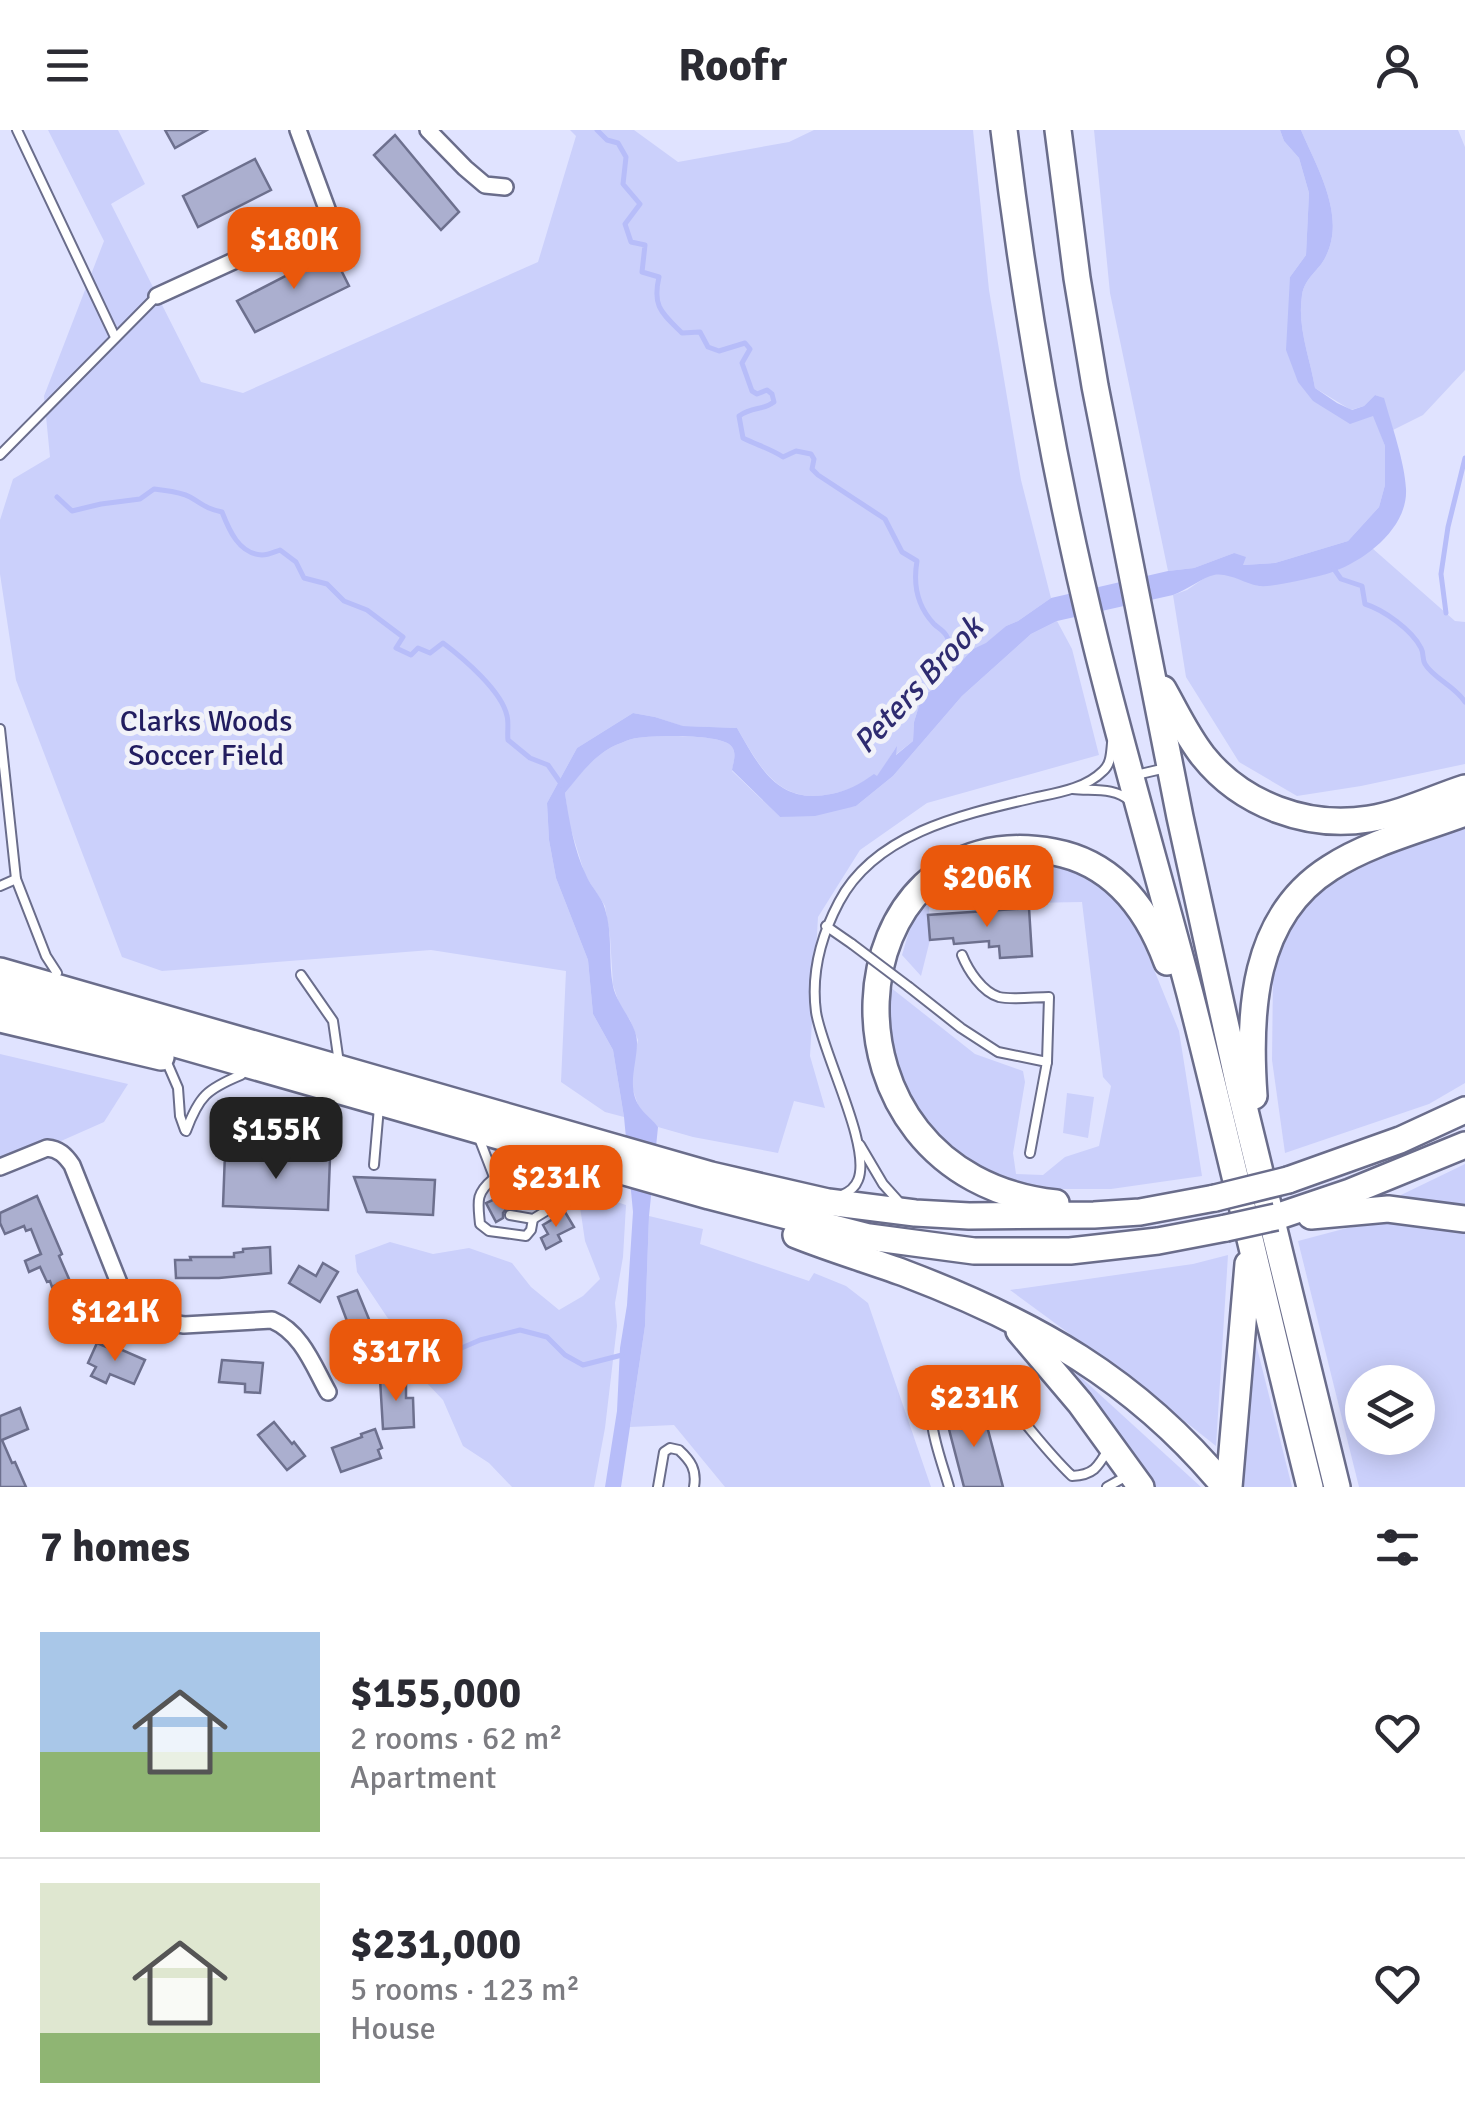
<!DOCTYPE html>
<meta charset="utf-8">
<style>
:root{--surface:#fff;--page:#f2f2f3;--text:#2b2b33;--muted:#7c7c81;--line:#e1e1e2;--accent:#ea580c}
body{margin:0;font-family:Signika,sans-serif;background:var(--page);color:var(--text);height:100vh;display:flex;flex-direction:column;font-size:38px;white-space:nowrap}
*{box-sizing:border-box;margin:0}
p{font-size:32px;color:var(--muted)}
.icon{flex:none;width:55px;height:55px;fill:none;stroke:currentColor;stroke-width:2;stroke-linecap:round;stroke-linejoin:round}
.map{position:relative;height:1357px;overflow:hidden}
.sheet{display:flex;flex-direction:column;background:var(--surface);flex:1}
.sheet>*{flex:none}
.controls{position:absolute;left:1345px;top:1235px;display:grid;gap:20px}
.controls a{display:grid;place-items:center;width:90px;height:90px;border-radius:50%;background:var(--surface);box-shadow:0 5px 25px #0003;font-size:50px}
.price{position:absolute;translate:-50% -85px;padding:0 22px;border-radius:20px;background:var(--accent);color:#fff;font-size:32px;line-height:65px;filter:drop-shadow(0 2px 5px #0008)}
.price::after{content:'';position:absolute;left:50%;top:60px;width:30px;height:22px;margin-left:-15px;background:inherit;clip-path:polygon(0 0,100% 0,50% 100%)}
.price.on{background:#222;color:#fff}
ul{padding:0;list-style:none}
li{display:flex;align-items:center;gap:30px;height:250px;padding:0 40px}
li+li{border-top:2px solid var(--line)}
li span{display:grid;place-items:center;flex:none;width:280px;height:200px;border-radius:0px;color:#555}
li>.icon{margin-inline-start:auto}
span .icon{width:120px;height:120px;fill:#fffc;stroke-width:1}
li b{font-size:42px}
h2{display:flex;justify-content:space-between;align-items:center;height:120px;padding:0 40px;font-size:42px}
header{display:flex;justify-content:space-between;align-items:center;height:130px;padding:0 40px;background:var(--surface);font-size:45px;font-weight:800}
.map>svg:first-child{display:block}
.green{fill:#cbd0fb;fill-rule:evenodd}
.water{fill:#b7bdf9}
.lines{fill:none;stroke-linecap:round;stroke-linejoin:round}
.stream{stroke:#b7bdf9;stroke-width:5}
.building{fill:#abafcf;stroke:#6d708e;stroke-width:2.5}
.service-casing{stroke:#6a6d8b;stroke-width:12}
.minor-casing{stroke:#6a6d8b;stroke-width:20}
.trunk-casing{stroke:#6a6d8b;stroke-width:30}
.service{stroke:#fff;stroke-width:8}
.minor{stroke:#fff;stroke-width:15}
.trunk{stroke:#fff;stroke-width:25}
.service-bridge-casing{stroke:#6a6d8b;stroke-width:12;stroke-linecap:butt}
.trunk-bridge-casing{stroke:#6a6d8b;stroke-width:30;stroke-linecap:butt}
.service-bridge{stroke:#fff;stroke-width:8}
.trunk-bridge{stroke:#fff;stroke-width:25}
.labels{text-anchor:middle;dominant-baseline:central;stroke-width:10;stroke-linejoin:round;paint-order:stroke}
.park-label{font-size:30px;fill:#221d60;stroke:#f1f2f9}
.water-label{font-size:32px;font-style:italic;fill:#2e2b70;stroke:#f1f2f9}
</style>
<header><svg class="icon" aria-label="menu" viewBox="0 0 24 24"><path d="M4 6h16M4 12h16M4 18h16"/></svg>Roofr<svg class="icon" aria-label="person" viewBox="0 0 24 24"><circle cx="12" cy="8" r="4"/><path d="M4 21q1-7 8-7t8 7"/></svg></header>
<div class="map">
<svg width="1465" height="1357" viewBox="0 0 1465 1357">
<rect width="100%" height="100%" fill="#e0e3ff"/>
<g class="green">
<path d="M48,0H118L145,54L111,74L201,252L243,263L538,132L576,6L570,0H634L678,32L789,12L814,0H973L989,160L1021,350L1051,468L1018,491L1006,496L986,514L973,519L937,557L922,566L914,592L913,611L894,626L895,619L877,647L873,645C860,655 847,661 831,664C778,675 760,637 737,598L682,596L655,587L633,583L577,618L547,673L549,710L556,748L588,830L593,884L613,920L624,987L605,982L561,952L566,841L431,820L162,841L122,827L16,550L0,444V390L13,349L50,327L44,266L104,111Z"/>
<path d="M1094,0H1280L1284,11L1299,28L1309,63L1306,125L1290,147L1313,271L1374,286L1385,316V355L1379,377L1348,411L1275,433L1242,435L1234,423L1194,438L1168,441L1110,163Z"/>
<path d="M1301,0H1458L1465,17V240L1423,285L1393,300L1383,268L1375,265L1364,276L1351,280L1315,258C1310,227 1297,198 1302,165C1305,147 1319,141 1326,126C1346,85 1317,38 1301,0Z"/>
<path d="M1372,418L1455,491L1465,492V634L1361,656L1297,666L1239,632L1186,547L1173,465L1187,460L1209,445H1229L1259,456L1336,441Z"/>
<path d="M1057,491L1072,519L1099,625L927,673L860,720L818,787L810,926L825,978L794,971L778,1023L693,1007L658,997L639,978L632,957L633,932L638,910L630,890L620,876L613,855L610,806L605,776L585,745L569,693L565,663C578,646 591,629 610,618C616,615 625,611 632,609C649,605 723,603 732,617C737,624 733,633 732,641L780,687L856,676L893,646L962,566L1031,504Z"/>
<path d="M1465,692V953L1429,974L1285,1023L1272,930L1273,846L1283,809L1307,774L1342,738Z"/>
<path d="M1035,728C1076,740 1111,748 1133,788L1179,901L1202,1046L1111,1059H1037L990,1045L936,1009L894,944L883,873L890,857L975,924L1023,941L1025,952L1013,1023L1016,1044L1043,1045L1065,1027L1099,1016L1111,956L1103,947L1082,772L929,775L930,810L921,846L902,825L916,778L929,763L986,734Z"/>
<path d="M0,924L128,954L104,992L0,1038Z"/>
<path d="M1067,963L1094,967L1088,1008L1063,1003Z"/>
<path d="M1465,1034V1078L1402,1068L1401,1065Z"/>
<path d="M608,1069L626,1075L623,1127L615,1173L617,1196L605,1298L594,1357H512L489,1333L463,1316L443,1270L423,1249L407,1212L387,1187L357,1142L355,1125L390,1112L433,1124L469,1118L512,1133L531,1157L559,1180L583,1166L600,1149L585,1111L580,1077Z"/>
<path d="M649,1086L703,1099L700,1114L809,1151L814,1143L846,1156L868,1173L931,1357H725L674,1295L630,1297L645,1196Z"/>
<path d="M1443,1092L1465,1096V1357H1359L1298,1111L1347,1098L1381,1094ZM1362,1252H1418V1308H1362Z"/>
<path d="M1228,1125L1216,1316L1134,1251L1010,1160L1193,1134Z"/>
<path d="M1254,1206L1292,1357H1238Z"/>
<path d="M1074,1241L1201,1357H1152Z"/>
</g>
<path class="water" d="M1280,0H1301C1317,38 1346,85 1326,126C1319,141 1305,147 1302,165C1297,198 1310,227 1315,258L1337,273L1352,280L1364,276L1375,265L1384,268C1391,293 1405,333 1406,359C1408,397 1367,429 1335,441C1323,446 1309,448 1297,451C1286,453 1270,457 1259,456C1242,453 1232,443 1214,445C1203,447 1187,460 1173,465L1057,491L1031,504L962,566L893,646L856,676L815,686L780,687L732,640C733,633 737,624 732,617C723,603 649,605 632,609C625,611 616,615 610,618C591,629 579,646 565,663C569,690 574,720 586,745C591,757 602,767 605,779C613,804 608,831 613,856C617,876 637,893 637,913C637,935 625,960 642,980C647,986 653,990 658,997L649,1086L645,1196L621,1357H605L617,1281L620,1218L627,1175L633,1082L624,987L613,920L593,884L588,830L556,748L549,710L547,673L577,618L633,583L655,587L683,596L737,598C760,638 778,675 831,664C847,661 860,654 874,644L877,646L897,616L896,625L913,611L914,592L922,566L937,557L973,519L986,513L1006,496L1018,491L1051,468L1168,441L1194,438L1234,423L1246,427L1243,435L1275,433L1348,411L1379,377L1385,355V316L1373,286L1350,294L1313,271L1298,252L1286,220L1290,147L1306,125L1309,63L1299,28L1284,11Z"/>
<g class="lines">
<g class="stream">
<path d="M597,0L607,10L618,13L626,27L623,54L640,74L625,94L631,112L645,115L642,142L659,147C652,177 662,183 682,203L700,202L708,217L719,221L745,213L750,219L742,233L752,261L757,264L767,260L772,264L774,272C762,281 753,276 739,286L743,308C757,315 771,319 783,327L796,321L811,324L814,329L812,339L818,345L885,389L902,422L917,431C913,454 917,476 934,494C938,498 943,500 946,505C952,515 952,526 959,536"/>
<path d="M57,367L72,381L101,374L140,369L154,359C166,361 179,361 190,367C204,375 205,378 222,382C229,400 239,424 262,425C268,425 274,422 280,420L296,432L304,448L327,454L344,471L367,480L403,507L396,518L411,525L418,518L430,523L443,513C463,528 502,561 507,586C509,593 507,603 508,610L530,628L548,635L562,655"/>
<path d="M1334,439L1341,449L1362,456L1365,474C1384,480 1412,500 1421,518C1424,523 1422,529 1425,534C1433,548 1455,556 1465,572"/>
<path d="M1446,483L1441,444L1448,397L1465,328"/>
<path d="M418,1230L450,1223L480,1210L520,1200L547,1207L565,1225L583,1235L622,1225"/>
</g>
</g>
<g class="building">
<path d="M165,0H207L175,18Z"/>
<path d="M395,5L459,82L441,100L374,25Z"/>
<path d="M255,29L271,60L198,97L183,66Z"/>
<path d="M332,122L349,156L255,202L237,171Z"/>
<path d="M1029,778L1032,826L1000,828L999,816L989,817V811L954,814L953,808L930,810L928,785Z"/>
<path d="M225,1023L330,1028L328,1080L223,1076Z"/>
<path d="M354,1047L435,1050L433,1085L367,1082Z"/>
<path d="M534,1049L544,1068L521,1079L507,1078L503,1083V1088L496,1092L486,1073L495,1069L499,1072H505L508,1067V1062Z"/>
<path d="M37,1066L62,1124L59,1126L69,1149L52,1157L50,1151L47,1152L40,1137L29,1142L25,1131L41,1124L31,1099L26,1101L24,1096L5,1104L0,1093V1083Z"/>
<path d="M565,1082L574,1097L558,1105L561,1111L546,1119L541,1108L548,1104L543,1095Z"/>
<path d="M270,1117L271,1143L219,1148H176L175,1130H191L190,1127H234V1123L243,1122V1119Z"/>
<path d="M323,1133L338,1142L320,1172L289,1153L299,1136L316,1146Z"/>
<path d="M357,1160L373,1199L353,1207L338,1167Z"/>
<path d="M78,1171L95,1200L75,1211L58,1182Z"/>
<path d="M97,1213L118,1222L120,1219L145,1230L134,1254L110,1244L106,1253L91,1246L96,1237L88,1233Z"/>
<path d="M222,1230L263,1233L260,1263L245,1262V1254L219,1252Z"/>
<path d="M406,1248V1268H413L414,1297L383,1299L380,1249Z"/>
<path d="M20,1278L28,1299L2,1310L12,1333L15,1332L26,1357H0V1286Z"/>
<path d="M962,1279L963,1283L969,1282L975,1287L981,1286L983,1281L1003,1357H964L945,1284Z"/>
<path d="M274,1292L292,1314L294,1312L305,1326L287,1340L258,1305Z"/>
<path d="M375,1299L382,1318L378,1320L381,1328L341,1342L332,1318L362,1307L361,1304Z"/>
</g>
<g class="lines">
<defs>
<g id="service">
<path d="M17,0L115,207"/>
<path d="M0,325L157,166"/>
<path d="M0,599L16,749L0,756"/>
<path d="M1136,645L1166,638"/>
<path d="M1073,659C1093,661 1115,657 1130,671"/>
<path d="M16,749L46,826L57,843"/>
<path d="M826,796L852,814"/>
<path d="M962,825C968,840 982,862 999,867C1011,870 1036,867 1049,867L1047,932"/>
<path d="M301,845L333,891L339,933"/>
<path d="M909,857L961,898L998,922L1047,932L1030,1023"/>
<path d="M165,928L178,958L180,986L185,1000"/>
<path d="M186,1001C199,966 207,959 241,945"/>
<path d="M479,1008L501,1065"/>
<path d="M860,1015L883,1054L900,1073"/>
<path d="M374,1035L379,977"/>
<path d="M493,1049C475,1064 478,1072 480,1094L489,1101L526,1106L531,1100L533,1089"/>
<path d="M842,1065C849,1062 855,1058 858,1050C872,1017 822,922 816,882C811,844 821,806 839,772C875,703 964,684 1033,668C1056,663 1085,659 1103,641C1111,634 1111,623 1112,613"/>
<path d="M510,1085L533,1089L577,1062L590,1040"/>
<path d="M968,1241L969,1258L976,1280"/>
<path d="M658,1357L664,1322L670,1318L679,1320C691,1331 697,1340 694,1357"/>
<path d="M949,1357C941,1327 908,1251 957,1243C968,1242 977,1240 986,1247C997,1257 1006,1270 1016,1282C1034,1304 1051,1326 1072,1346C1094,1345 1098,1337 1109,1318"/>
<path d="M1107,1357L1125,1347"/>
</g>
<g id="minor">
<path d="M428,0L465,38L485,55L505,57"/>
<path d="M157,166L330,87L298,0"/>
<path d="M0,1037L47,1018C59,1019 65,1025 72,1035L121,1158L139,1182L158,1191L184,1195L272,1190C302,1203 313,1235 328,1262"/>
</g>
<g id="trunk">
<path d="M1004,0C1025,173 1054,344 1096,514C1125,631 1159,747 1190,864C1232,1028 1269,1193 1310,1357"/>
<path d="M1058,0L1077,148L1095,256L1180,687L1239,956L1337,1357"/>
<path d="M1163,559C1176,582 1187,606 1203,626C1242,675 1308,699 1369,689C1402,684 1434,668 1465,658"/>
<path d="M0,841L711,1045L828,1072L915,1083L969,1086L1094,1085L1140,1082L1215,1068"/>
<path d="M0,864L709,1066L869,1107L974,1121H1070L1158,1111L1226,1098"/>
<path d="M0,889L161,927"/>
<path d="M1254,966C1248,883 1252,787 1330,738C1368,713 1422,699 1465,683"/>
<path d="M1288,1050L1400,1010L1465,980"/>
<path d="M1056,1073C802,1045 831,680 1054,722C1113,733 1147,778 1167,832"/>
<path d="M1311,1086L1388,1079L1465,1089"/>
<path d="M1276,1087L1350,1062L1465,1015"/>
<path d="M796,1105C831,1119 868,1130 904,1143C1033,1192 1136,1249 1225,1357"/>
<path d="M1019,1201L1080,1273L1141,1357"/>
<path d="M1229,1357L1248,1134"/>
</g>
</defs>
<use href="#service" class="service-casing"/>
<use href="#minor" class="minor-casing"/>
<use href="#trunk" class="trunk-casing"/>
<use href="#service" class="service"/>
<use href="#minor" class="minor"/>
<use href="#trunk" class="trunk"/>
<defs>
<path id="service-bridge" d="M852,814L909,857"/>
<g id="trunk-bridge">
<path d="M1215,1068L1288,1050"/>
<path d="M1226,1098L1276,1087"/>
</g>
</defs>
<use href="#service-bridge" class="service-bridge-casing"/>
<use href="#trunk-bridge" class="trunk-bridge-casing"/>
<use href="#service-bridge" class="service-bridge"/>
<use href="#trunk-bridge" class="trunk-bridge"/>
</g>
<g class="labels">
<g class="park-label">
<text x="206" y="591">Clarks Woods<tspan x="206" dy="34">Soccer Field</tspan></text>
</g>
<g class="water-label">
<text transform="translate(918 555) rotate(-47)">Peters Brook</text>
</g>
</g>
</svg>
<div class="controls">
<a><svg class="icon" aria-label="layers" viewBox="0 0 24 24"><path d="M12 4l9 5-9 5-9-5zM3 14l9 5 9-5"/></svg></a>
</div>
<b class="price" style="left:294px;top:162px">$180K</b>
<b class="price" style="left:987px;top:800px">$206K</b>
<b class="price on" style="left:276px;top:1052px">$155K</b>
<b class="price" style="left:556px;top:1100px">$231K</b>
<b class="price" style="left:115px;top:1234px">$121K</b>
<b class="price" style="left:396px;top:1274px">$317K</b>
<b class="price" style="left:974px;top:1320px">$231K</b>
</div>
<section class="sheet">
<h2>7 homes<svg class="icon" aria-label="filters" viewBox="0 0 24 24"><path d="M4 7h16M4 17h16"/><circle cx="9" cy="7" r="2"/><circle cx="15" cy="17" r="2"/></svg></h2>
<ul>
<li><span style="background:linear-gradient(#a9c7e8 60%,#8fb573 0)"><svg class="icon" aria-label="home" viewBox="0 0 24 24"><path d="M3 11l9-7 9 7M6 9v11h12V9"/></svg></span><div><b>$155,000</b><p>2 rooms · 62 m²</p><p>Apartment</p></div><svg class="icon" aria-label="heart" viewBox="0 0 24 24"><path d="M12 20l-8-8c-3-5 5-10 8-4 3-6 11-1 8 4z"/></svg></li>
<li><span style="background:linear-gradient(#dfe7d0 75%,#8fb573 0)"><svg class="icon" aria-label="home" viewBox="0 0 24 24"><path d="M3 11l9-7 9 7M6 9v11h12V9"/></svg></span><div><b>$231,000</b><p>5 rooms · 123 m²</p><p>House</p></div><svg class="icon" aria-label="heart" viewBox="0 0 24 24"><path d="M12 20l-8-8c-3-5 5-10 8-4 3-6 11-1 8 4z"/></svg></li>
</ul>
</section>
